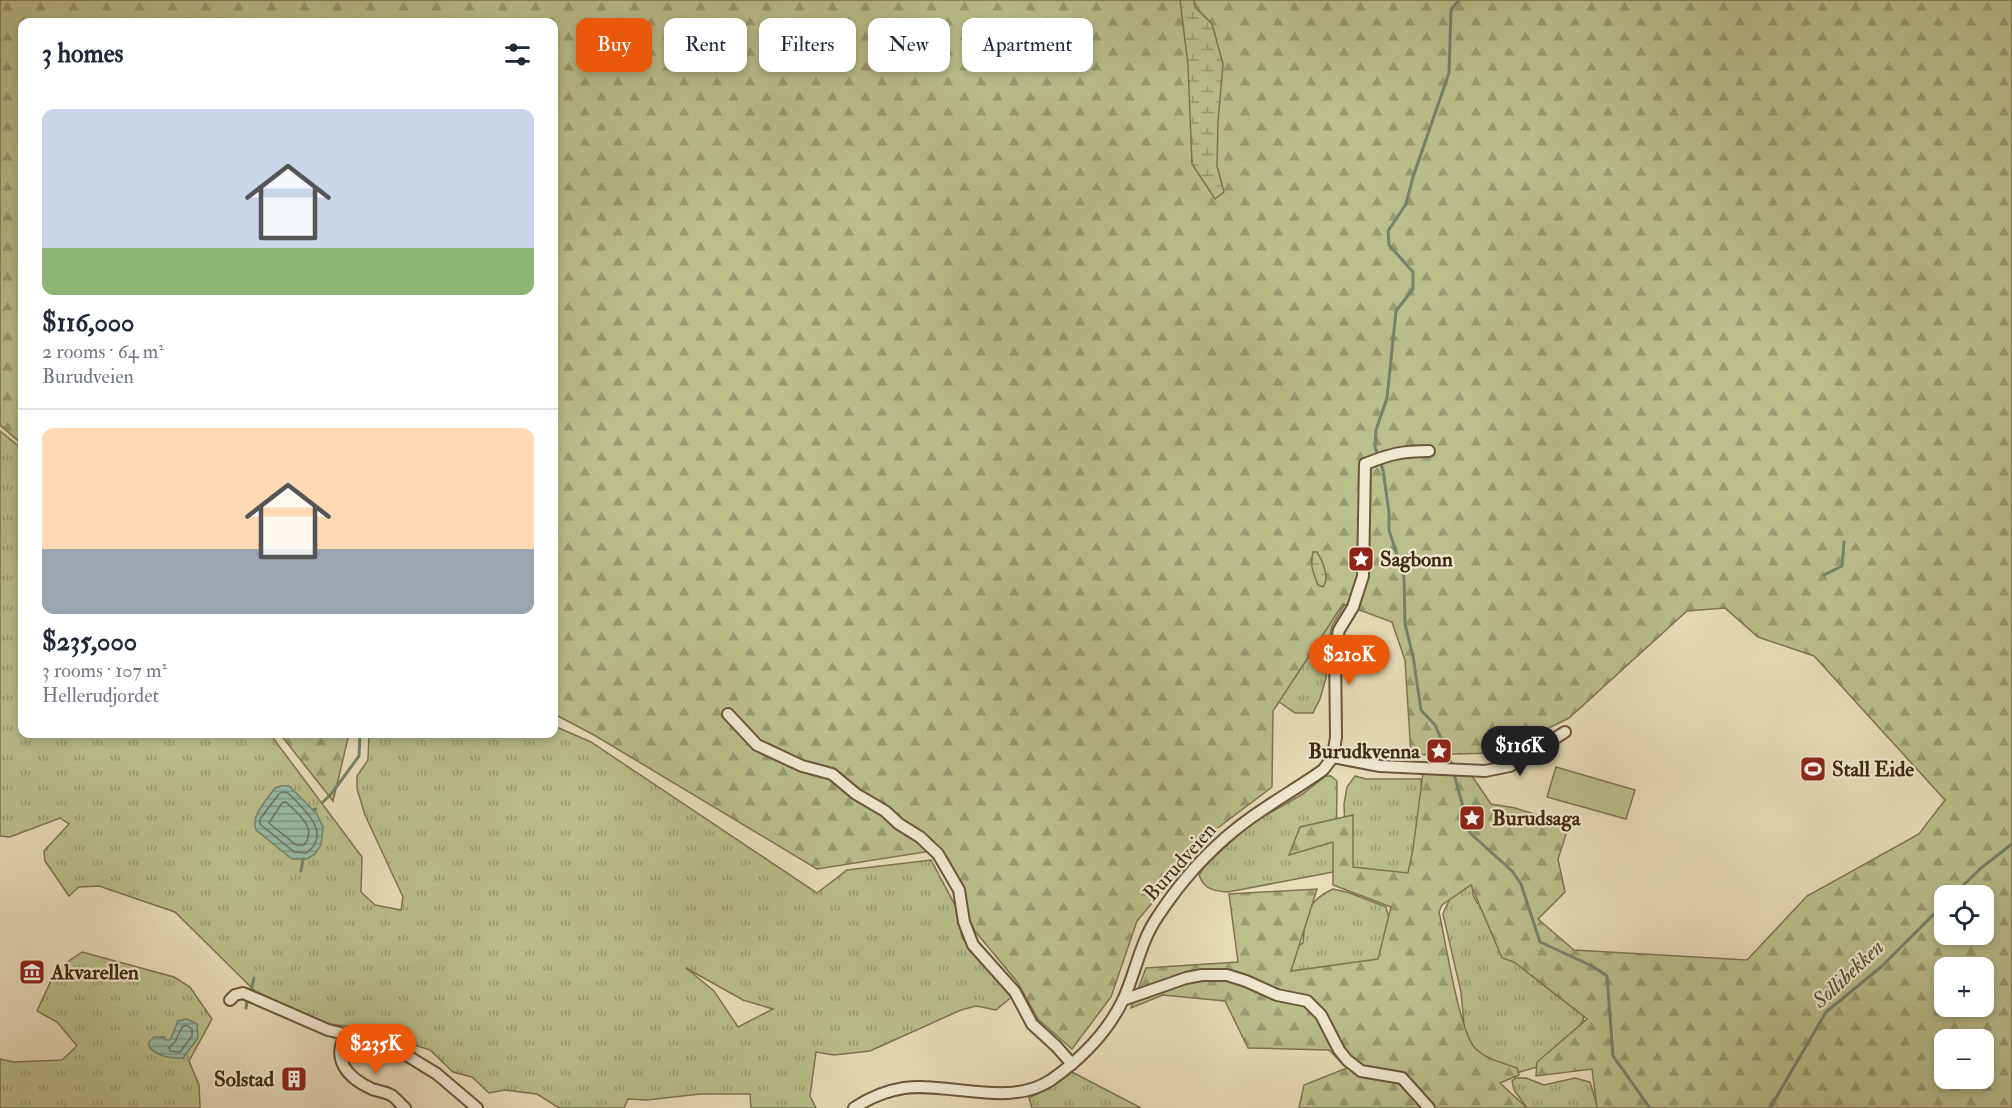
<!DOCTYPE html>
<meta charset="utf-8">
<style>
:root{--surface:#fff;--page:#f6f6f7;--text:#1f2937;--muted:#747a83;--line:#e0e1e3;--accent:#ea580c}
body{margin:0;font-family:"IM FELL Double Pica",serif;background:var(--page);color:var(--text);height:100vh;display:flex;flex-direction:column;font-size:22px;white-space:nowrap}
*{box-sizing:border-box;margin:0}
p{font-size:20px;color:var(--muted)}
.icon{flex:none;width:33px;height:33px;fill:none;stroke:currentColor;stroke-width:2;stroke-linecap:round;stroke-linejoin:round}
.map{position:relative;flex:1;overflow:hidden}
.panel{position:absolute;left:18px;top:18px;width:540px;height:720px;display:flex;flex-direction:column;background:var(--surface);border-radius:12px;box-shadow:0 3px 9px #0003}
.panel>*{flex:none}
.top-card{position:absolute;left:576px;top:18px;width:570px;height:54px;display:flex;gap:12px}
.controls{position:absolute;left:1934px;top:885px;display:grid;gap:12px}
.controls a{display:grid;place-items:center;width:60px;height:60px;border-radius:12px;background:var(--surface);box-shadow:0 3px 9px #0003;font-size:30px}
.price{position:absolute;translate:-50% -51px;padding:0 14px;border-radius:21px;background:var(--accent);color:#fff;font-size:20px;line-height:39px;filter:drop-shadow(0 2px 3px #0008)}
.price::after{content:'';position:absolute;left:50%;top:36px;width:18px;height:14px;margin-left:-9px;background:inherit;clip-path:polygon(0 0,100% 0,50% 100%)}
.price.current{background:#222;color:#fff}
ul{padding:0;list-style:none}
li{display:grid;align-content:center;gap:12px;height:318px;padding:0 24px}
li+li{border-top:2px solid var(--line)}
li span{display:grid;place-items:center;height:186px;border-radius:12px;color:#555}
li>.icon{margin-inline-start:auto}
span .icon{width:108px;height:108px;fill:#fffc;stroke-width:1}
li b{font-size:26px}
h2{display:flex;justify-content:space-between;align-items:center;height:72px;padding:0 24px;font-size:26px}
.tag{padding:0 21px;border-radius:12px;background:var(--surface);box-shadow:0 3px 9px #0003;font-size:21px;line-height:54px}
.tag.current{background:var(--accent);color:#fff}
.map>svg:first-child{display:block}
.grass{fill:url(#grass-tufts);stroke:#7e744e;stroke-width:1.5;fill-rule:evenodd}
.forest{fill:url(#forest-firs);stroke:#7e744e;stroke-width:1.5;fill-rule:evenodd}
.wetland{fill:url(#wetland-marsh);stroke:#7e744e;stroke-width:1.5}
.park{fill:#babf8c;stroke:#7e744e;stroke-width:1.5}
.water{fill:url(#water-rules);stroke:#75826c;stroke-width:1.5}
.lines{fill:none;stroke-linecap:round;stroke-linejoin:round}
.shore{stroke:#6c735c;stroke-width:1.5}
.stream{stroke:#75826c;stroke-width:3}
.street-casing{stroke:#6b563a;stroke-width:14}
.street{stroke:#f0e9d2;stroke-width:10}
.labels{text-anchor:middle;dominant-baseline:central;stroke-width:4.5;stroke-linejoin:round;paint-order:stroke}
.poi-label{font-size:21px;font-weight:bold;fill:#41290f;stroke:#f0e9d2;text-anchor:start}
.street-label{font-size:21px;fill:#41290f;stroke:#f0e9d2}
.water-label{font-size:22px;font-style:italic;fill:#574e36;stroke:#f0e9d2}
</style>
<div class="map">
<svg width="2012" height="1108" viewBox="0 0 2012 1108">
<defs>
<pattern id="grass-tufts" width="24" height="20" patternUnits="userSpaceOnUse" patternTransform="scale(1.5)"><rect width="24" height="20" fill="#babf8c"/><path d="M3 7l-1-3M5 7V3M7 7l1-3M15 17l-1-3M17 17v-4M19 17l1-3" fill="none" stroke="#999b71"/></pattern>
<pattern id="forest-firs" width="22" height="20" patternUnits="userSpaceOnUse" patternTransform="scale(1.5)"><rect width="22" height="20" fill="#babf8c"/><path d="M5 1l3.5 6h-7zM16 11l3.5 6h-7z" fill="#999b71"/></pattern>
<pattern id="wetland-marsh" width="20" height="14" patternUnits="userSpaceOnUse" patternTransform="scale(1.5)"><rect width="20" height="14" fill="#babf8c"/><path d="M1 5h8M5 5V1M11 12h8M15 12V8" fill="none" stroke="#999b71"/></pattern>
<pattern id="water-rules" width="6" height="5" patternUnits="userSpaceOnUse" patternTransform="scale(1.5)"><rect width="6" height="5" fill="#98bdaa"/><path d="M0 2.5h6" fill="none" stroke="#7e9a89"/></pattern>
</defs>
<rect width="100%" height="100%" fill="#e8ddba"/>
<filter id="stains"><feTurbulence type="fractalNoise" baseFrequency=".00333" numOctaves="4"/><feColorMatrix values="0 0 0 0 .2 0 0 0 0 .09 0 0 0 0 .02 0 0 0 .5 -.17"/></filter>
<radialGradient id="worn" r=".72"><stop offset=".6" stop-color="#630" stop-opacity="0"/><stop offset="1" stop-color="#630" stop-opacity=".3"/></radialGradient>
<g class="grass">
<path d="M0,431L22,449V734H270L362,857L361,892L375,905L401,910L403,897L365,815L357,789V776L368,760L369,734H554V726L591,742L817,893L847,870L931,860L957,909L962,938L989,971L1000,979L1015,994L996,1010L976,1006L961,1010L870,1051L834,1055L816,1052L810,1096L816,1108H751L750,1094H700L647,1100L628,1099L624,1108H559L537,1094L505,1090L489,1093L472,1077L453,1072L430,1050L358,1027L328,1024L255,991L175,912L99,886L79,887L69,896L45,861L44,851L69,824L60,818L10,837L0,836ZM686,968L743,1000L773,1009L738,1027L714,991Z"/>
<path d="M1294,590L1345,604L1332,626L1327,647L1326,678L1320,699L1313,713H1295L1275,699Z"/>
<path d="M1326,776H1331L1337,781L1336,869L1333,872L1228,892C1213,891 1204,889 1199,875L1204,867L1238,835L1256,821L1301,795Z"/>
<path d="M1355,776L1366,779H1421L1422,794L1411,880L1352,872L1346,858L1344,804L1347,787Z"/>
<path d="M1472,877L1473,895L1477,903L1485,907L1585,1002L1583,1021L1570,1041L1540,1066L1513,1074L1480,1060L1465,1036L1461,992L1443,914C1447,902 1460,882 1472,877Z"/>
<path d="M1333,889L1350,893L1386,907L1390,922L1388,957L1285,981L1287,952L1303,943C1305,916 1306,901 1333,889Z"/>
<path d="M82,952L174,977L190,987L212,1019L189,1061L199,1085L200,1108H0V1059L14,1062L62,1060L77,1046L57,1022L37,1011L56,970Z"/>
<path d="M1072,1072L1141,1108H1032L1029,1098L1049,1088Z"/>
<path d="M1516,1078H1526L1544,1085L1575,1078L1590,1082L1598,1108H1527L1514,1090L1512,1081Z"/>
</g>
<g class="forest">
<path d="M0,0H2012V1108H1597L1592,1069L1536,1076L1537,1062L1587,1019L1514,962L1502,958L1471,885L1442,905L1439,912C1445,938 1459,1031 1475,1048C1485,1059 1503,1063 1517,1068L1519,1075L1500,1083L1527,1108H1299L1304,1085L1347,1068L1329,1050L1248,1048L1225,1001L1163,995L1131,1008L1146,968L1238,962L1229,894L1317,889L1291,971L1378,959L1391,907L1333,885V842L1289,855L1300,827L1353,815V867L1408,873L1413,849L1423,773L1472,776L1491,804L1515,808L1569,825L1558,859L1565,892L1538,919L1574,950L1747,960L1807,896L1919,834L1945,800L1814,656L1758,637L1725,608L1687,611L1569,718L1497,753L1411,755L1405,660L1392,622L1343,604L1273,711L1272,787L1211,833L1137,921L1111,997L1072,1049L1038,1019L1018,983L975,931L937,850L817,869L594,735L554,714V22H22V444L0,425ZM1944,896H1983V934H1944ZM1944,968H1983V1006H1944ZM1944,1040H1983V1078H1944Z"/>
<path d="M280,734H349L333,801Z"/>
</g>
<g class="wetland">
<path d="M1180,0H1194L1195,7L1212,24L1223,64L1218,122L1217,166L1224,192L1215,199L1192,164L1188,65Z"/>
<path d="M1313,552H1317C1323,561 1330,578 1323,587L1318,585C1314,574 1309,565 1313,552Z"/>
</g>
<path class="park" d="M1556,767L1635,790L1626,819L1547,797Z"/>
<g class="water">
<path d="M281,786H289L317,814L323,827L321,845L315,854L307,859H292L256,830C250,816 267,800 275,788Z"/>
<path d="M187,1019L197,1024L198,1038L183,1058C172,1059 155,1056 149,1046V1042L154,1037H164L166,1040H170L178,1021Z"/>
</g>
<g class="lines">
<g class="shore">
<path d="M282,792L288,793C302,807 334,834 306,853L294,852L260,824V819L279,794Z"/>
<path d="M286,802C298,814 318,828 304,845H296L269,823L282,803Z"/>
<path d="M186,1025L192,1029V1036L180,1052L170,1051L169,1047L175,1042L182,1027Z"/>
</g>
<g class="stream">
<path d="M1459,0L1451,10L1449,73L1413,177L1406,204L1388,231L1389,245L1413,272V289L1396,311L1387,398L1376,430L1375,447L1383,470L1389,512V530L1404,577L1405,624L1413,656L1421,710L1435,725L1450,759L1470,833L1512,871L1521,884L1540,942L1592,966L1607,976L1613,1056L1650,1108"/>
<path d="M1824,575L1842,566L1844,542"/>
<path d="M323,802L332,793L359,756L360,734"/>
<path d="M313,810L316,809"/>
<path d="M301,871L303,859"/>
<path d="M1952,896L1981,868L2012,844"/>
<path d="M251,990L254,978"/>
<path d="M246,1008L247,1002"/>
<path d="M1770,1108L1826,1012L1881,967L1944,904"/>
</g>
<defs>
<g id="street">
<path d="M728,714L757,745L802,766L832,774L856,794L885,811L899,824L920,837L938,854L959,890L964,922L973,945L1015,992L1032,1024L1056,1046L1072,1064"/>
<path d="M1333,757L1380,766L1485,771L1510,766L1565,732"/>
<path d="M230,1000L235,995L243,993L328,1030L374,1041L398,1050L437,1074L477,1108"/>
<path d="M1123,1000L1186,978L1202,975H1227L1246,981L1277,995L1307,1001L1321,1015L1339,1050L1347,1060L1361,1071L1402,1078L1429,1108"/>
<path d="M346,1034C331,1060 348,1078 372,1089C378,1091 385,1092 391,1095C396,1098 400,1104 405,1108"/>
<path d="M854,1108C869,1098 885,1091 904,1088C951,1082 1009,1108 1051,1080C1081,1059 1107,1033 1123,1000C1136,972 1140,942 1158,916C1179,884 1206,853 1236,829C1263,807 1295,790 1323,770L1333,757L1336,737L1335,648L1339,630L1353,607L1363,576L1365,464C1390,454 1402,451 1429,451"/>
</g>
</defs>
<use href="#street" class="street-casing"/>
<use href="#street" class="street"/>
</g>
<defs>
<symbol id="sight-square" viewBox="-11 -11 22 22"><rect x="-9" y="-9" width="18" height="18" rx="4" fill="#8f2418" stroke="#f0e9d2"/><path d="M0-6L1.8-2.2L6-1.7L2.9 1.2L3.7 5.4L0 3.3L-3.7 5.4L-2.9 1.2L-6-1.7L-1.8-2.2Z" fill="#fff"/></symbol>
<symbol id="stadium-square" viewBox="-11 -11 22 22"><rect x="-9" y="-9" width="18" height="18" rx="4" fill="#8f2418" stroke="#f0e9d2"/><path d="M0-5a6.5 5 0 1 0 0 10a6.5 5 0 1 0 0-10ZM-3.5-1.8h7v3.6h-7Z" fill="#fff"/></symbol>
<symbol id="museum-square" viewBox="-11 -11 22 22"><rect x="-9" y="-9" width="18" height="18" rx="4" fill="#8f2418" stroke="#f0e9d2"/><path d="M0-6L6-3V-2H-6V-3ZM-5-1h2V3h-2ZM-1-1h2V3h-2ZM3-1h2V3H3ZM-6 4H6V6H-6Z" fill="#fff"/></symbol>
<symbol id="building-square" viewBox="-11 -11 22 22"><rect x="-9" y="-9" width="18" height="18" rx="4" fill="#8f2418" stroke="#f0e9d2"/><path d="M-4-6H4V6H1V3H-1V6H-4ZM-2.5-4.3h1.7v1.8h-1.7ZM.8-4.3h1.7v1.8H.8ZM-2.5-1h1.7V.8h-1.7ZM.8-1h1.7V.8H.8Z" fill="#fff"/></symbol>
</defs>
<g fill-rule="evenodd">
<use href="#sight-square" x="1346" y="544" width="30" height="30"/>
<use href="#sight-square" x="1424" y="736" width="30" height="30"/>
<use href="#stadium-square" x="1798" y="754" width="30" height="30"/>
<use href="#sight-square" x="1457" y="803" width="30" height="30"/>
<use href="#museum-square" x="17" y="957" width="30" height="30"/>
<use href="#building-square" x="279" y="1064" width="30" height="30"/>
</g>
<g class="labels">
<g class="poi-label">
<text x="1380" y="559">Sagbonn</text>
<text x="1420" y="751" text-anchor="end">Burudkvenna</text>
<text x="1832" y="769">Stall Eide</text>
<text x="1492" y="818">Burudsaga</text>
<text x="51" y="972">Akvarellen</text>
<text x="274" y="1079" text-anchor="end">Solstad</text>
</g>
<g class="street-label">
<text transform="translate(1180 862) rotate(-48)">Burudveien</text>
</g>
<g class="water-label">
<text transform="translate(1848 974) rotate(-43)">Sollibekken</text>
</g>
</g>
<rect width="100%" height="100%" filter="url(#stains)"/>
<rect width="100%" height="100%" fill="url(#worn)"/>
</svg>
<div class="controls">
<a><svg class="icon" aria-label="locate" viewBox="0 0 24 24"><circle cx="12" cy="12" r="6"/><path d="M12 2v4M12 18v4M2 12h4M18 12h4"/></svg></a>
<a>+</a>
<a>−</a>
</div>
<b class="price" style="left:1349px;top:686px">$210K</b>
<b class="price current" style="left:1520px;top:777px">$116K</b>
<b class="price" style="left:376px;top:1075px">$235K</b>
<div class="top-card">
<a class="tag current">Buy</a>
<a class="tag">Rent</a>
<a class="tag">Filters</a>
<a class="tag">New</a>
<a class="tag">Apartment</a>
</div>
<section class="panel">
<h2>3 homes<svg class="icon" aria-label="filters" viewBox="0 0 24 24"><path d="M4 7h16M4 17h16"/><circle cx="9" cy="7" r="2"/><circle cx="15" cy="17" r="2"/></svg></h2>
<ul>
<li><span style="background:linear-gradient(#c9d6e8 75%,#8fb573 0)"><svg class="icon" aria-label="home" viewBox="0 0 24 24"><path d="M3 11l9-7 9 7M6 9v11h12V9"/></svg></span><div><b>$116,000</b><p>2 rooms · 64 m²</p><p>Burudveien</p></div></li>
<li><span style="background:linear-gradient(#ffd9b3 65%,#9aa5b1 0)"><svg class="icon" aria-label="home" viewBox="0 0 24 24"><path d="M3 11l9-7 9 7M6 9v11h12V9"/></svg></span><div><b>$235,000</b><p>3 rooms · 107 m²</p><p>Hellerudjordet</p></div></li>
</ul>
</section>
</div>
